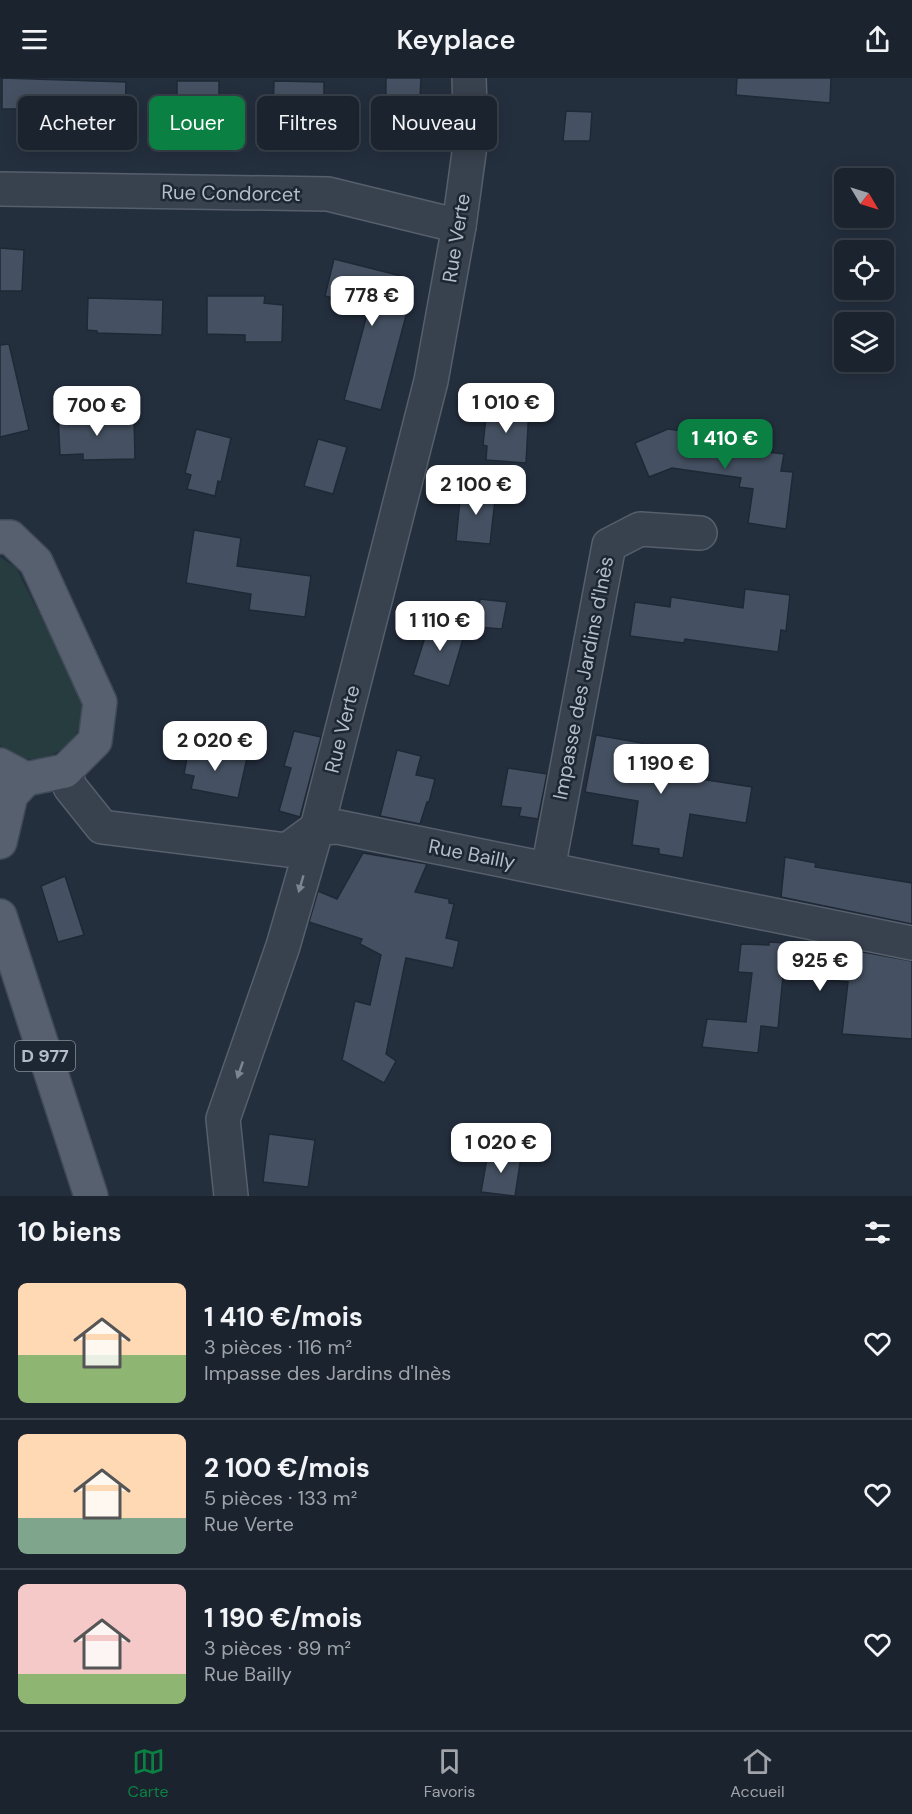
<!DOCTYPE html>
<html lang="fr">
<meta charset="utf-8">
<style>
:root{--surface:#1b232e;--page:#282f3a;--text:#f1f3f6;--muted:#a0a4aa;--line:#39404a;--accent:#0b8043}
body{margin:0;font-family:"DM Sans",sans-serif;background:var(--page);color:var(--text);height:100vh;display:flex;flex-direction:column;font-size:22px;white-space:nowrap}
*{box-sizing:border-box;margin:0}
p{font-size:20px;color:var(--muted)}
.icon{flex:none;width:33px;height:33px;fill:none;stroke:currentColor;stroke-width:2;stroke-linecap:round;stroke-linejoin:round}
.map{position:relative;height:1118px;overflow:hidden}
.drawer{display:flex;flex-direction:column;background:var(--surface);flex:1}
.drawer>*{flex:none}
.banner{position:absolute;left:18px;top:18px;width:600px;height:54px;display:flex;gap:12px}
.needle{width:39px;rotate:128deg}
.controls{position:absolute;left:834px;top:90px;display:grid;gap:12px}
.controls a{display:grid;place-items:center;width:60px;height:60px;border-radius:9px;background:var(--surface);box-shadow:0 3px 15px #0003,0 0 0 2px var(--line);font-size:30px}
.price{position:absolute;translate:-50% -51px;padding:0 14px;border-radius:12px;background:#fff;color:#222;font-size:20px;line-height:39px;filter:drop-shadow(0 2px 3px #0008)}
.price::after{content:'';position:absolute;left:50%;top:36px;width:18px;height:14px;margin-left:-9px;background:inherit;clip-path:polygon(0 0,100% 0,50% 100%)}
.price.current{background:var(--accent);color:#fff}
ul{padding:0;list-style:none}
li{display:flex;align-items:center;gap:18px;height:150px;padding:0 18px}
li+li{border-top:2px solid var(--line)}
li span{display:grid;place-items:center;flex:none;width:168px;height:120px;border-radius:9px;color:#555}
li>.icon{margin-inline-start:auto}
span .icon{width:72px;height:72px;fill:#fffc;stroke-width:1}
li b{font-size:26px}
h2{display:flex;justify-content:space-between;align-items:center;height:72px;padding:0 18px;font-size:26px}
.tag{padding:0 21px;border-radius:9px;background:var(--surface);box-shadow:0 3px 15px #0003,0 0 0 2px var(--line);font-size:21px;line-height:54px}
.tag.current{background:var(--accent);color:#fff}
header{display:flex;justify-content:space-between;align-items:center;height:78px;padding:0 18px;background:var(--surface);font-size:27px;font-weight:600}
.menu{display:flex;justify-content:space-around;align-items:center;height:84px;border-top:2px solid var(--line);background:var(--surface);font-size:16px;color:var(--muted)}
.menu a{display:grid;justify-items:center;gap:3px}
.menu .current{color:var(--accent)}
.map>svg:first-child{display:block}
.green{fill:#263c3f}
.building{fill:#455162;stroke:#1f2835;stroke-width:1.5}
.lines{fill:none;stroke-linecap:round;stroke-linejoin:round}
.minor-casing{stroke:#565f6c;stroke-width:36}
.tertiary-casing{stroke:#565f6c;stroke-width:36}
.primary-casing{stroke:#414a57;stroke-width:36}
.minor{stroke:#38414e;stroke-width:33}
.tertiary{stroke:#38414e;stroke-width:33}
.primary{stroke:#56606e;stroke-width:33}
.oneway{fill:#7c8592}
.labels{text-anchor:middle;dominant-baseline:central;stroke-width:5;stroke-linejoin:round;paint-order:stroke}
.shield{fill:#1d2633;stroke:#878f9c;stroke-width:1.5}
.shield-label{font-size:18px;font-weight:bold;fill:#b4bcc9}
.street-label{font-size:20px;fill:#b4bcc9;stroke:#1d2633}
</style>
<header><svg class="icon" aria-label="menu" viewBox="0 0 24 24"><path d="M4 6h16M4 12h16M4 18h16"/></svg>Keyplace<svg class="icon" aria-label="share" viewBox="0 0 24 24"><path d="M12 15V3M7 8l5-5 5 5M5 13v7h14v-7"/></svg></header>
<div class="map">
<svg width="912" height="1118" viewBox="0 0 912 1118">
<rect width="100%" height="100%" fill="#242f3e"/>
<path class="green" d="M0,479L16,490L83,621C82,629 83,638 81,645C70,679 25,694 0,667Z"/>
<g class="building">
<path d="M2,0L126,4L125,42L18,38V31H2Z"/>
<path d="M386,0H421L420,21H422V72H385Z"/>
<path d="M737,0H831L830,25L736,17Z"/>
<path d="M177,3H219V41L177,40Z"/>
<path d="M274,3L324,4V38L273,37Z"/>
<path d="M566,33L592,34L590,63H563Z"/>
<path d="M0,170L24,172L22,213H0Z"/>
<path d="M334,181L405,199L401,212L412,215L381,332L344,322L369,229L325,218Z"/>
<path d="M207,218H265L264,225L283,227L282,264H245V257L207,256Z"/>
<path d="M88,220L163,222L162,257L97,255V253L87,252Z"/>
<path d="M9,266L29,352L0,359V267Z"/>
<path d="M487,328L529,331L526,385L486,382L487,368L483,367Z"/>
<path d="M83,336V341L134,339L135,381L83,382V376L60,377L58,337Z"/>
<path d="M196,351L231,360L221,404L218,403L215,418L187,411L191,397L185,395Z"/>
<path d="M668,351L713,357L712,367L784,376L781,393L793,394L786,451L748,445L753,411L739,409L741,400L672,390L649,399L635,365Z"/>
<path d="M318,361L347,369L333,416L304,408Z"/>
<path d="M461,410L496,413L490,466L456,463Z"/>
<path d="M194,452L241,460L237,488L311,498L305,539L249,532L251,516L186,505Z"/>
<path d="M745,511L790,517L786,553L781,552L778,574L685,561L684,565L630,558L635,524L670,529L671,519L743,530Z"/>
<path d="M480,521L507,524L502,551L477,549Z"/>
<path d="M431,540L466,551L449,608L413,597Z"/>
<path d="M294,653L321,659L300,739L279,733L291,690L284,688Z"/>
<path d="M596,657L642,665L639,682L657,685L655,694L752,709L746,745L690,736L683,780L659,776V771L632,767L638,723L585,714Z"/>
<path d="M189,669L247,680L238,720L191,711L194,698L184,696Z"/>
<path d="M397,672L421,678L416,697L435,701L429,724H427L420,746L380,738Z"/>
<path d="M508,690L547,696L538,741L519,738L521,730L501,728Z"/>
<path d="M363,775L427,786L415,814L449,821V825L454,826L446,860L459,863L453,890L406,880L386,976L396,983L384,1005L342,982L355,923L370,927L381,877L360,866L362,861L309,844L318,813L337,821Z"/>
<path d="M785,779L816,785L815,789L912,805V846L781,819Z"/>
<path d="M65,798L84,857L58,864L41,808Z"/>
<path d="M769,864L825,867L912,883V961L842,956L848,904L783,898L778,950L761,948L758,975L702,969L707,941L746,944L752,895L738,894L741,866L769,867Z"/>
<path d="M269,1056L315,1062L308,1109L263,1104Z"/>
<path d="M488,1074L521,1079L515,1118L481,1114Z"/>
</g>
<g class="lines">
<defs>
<g id="minor">
<path d="M0,111L328,116L459,148"/>
<path d="M548,791L609,467L640,451L700,455"/>
<path d="M231,1118L223,1041L283,868L317,750L431,303L459,148L471,60L469,0"/>
</g>
<path id="tertiary" d="M65,693L70,709L102,749L287,772L317,750L338,749L912,865"/>
<g id="primary">
<path d="M0,459H10L36,484L100,624L95,663L65,693L26,701L0,687"/>
<path d="M0,764L11,717L26,701"/>
<path d="M0,838L91,1118"/>
</g>
</defs>
<use href="#minor" class="minor-casing"/>
<use href="#tertiary" class="tertiary-casing"/>
<use href="#primary" class="primary-casing"/>
<use href="#minor" class="minor"/>
<use href="#tertiary" class="tertiary"/>
<use href="#primary" class="primary"/>
</g>
<defs><path id="oneway-solid" d="M-6-.8H1V-3.2L6.5 0L1 3.2V.8H-6Z" transform="scale(1.5)"/></defs>
<g class="oneway">
<use href="#oneway-solid" transform="translate(301 806) rotate(106)"/>
<use href="#oneway-solid" transform="translate(240 992) rotate(109)"/>
</g>
<g class="labels">
<rect class="shield" x="15" y="963" width="60" height="30" rx="4.5"/>
<g class="shield-label">
<text x="45" y="978">D 977</text>
</g>
<g class="street-label">
<text transform="translate(231 115) rotate(1)">Rue Condorcet</text>
<text transform="translate(456 160) rotate(-81)">Rue Verte</text>
<text transform="translate(583 600) rotate(-79)">Impasse des Jardins d'Inès</text>
<text transform="translate(342 651) rotate(-76)">Rue Verte</text>
<text transform="translate(472 776) rotate(11)">Rue Bailly</text>
</g>
</g>
</svg>
<div class="controls">
<a><svg class="needle" viewBox="-14 -14 28 28"><path d="M0-13l5 13h-10z" fill="#e53935"/><path d="M0 13l5-13h-10z" fill="#a0a4aa"/></svg></a>
<a><svg class="icon" aria-label="locate" viewBox="0 0 24 24"><circle cx="12" cy="12" r="6"/><path d="M12 2v4M12 18v4M2 12h4M18 12h4"/></svg></a>
<a><svg class="icon" aria-label="layers" viewBox="0 0 24 24"><path d="M12 4l9 5-9 5-9-5zM3 14l9 5 9-5"/></svg></a>
</div>
<b class="price" style="left:372px;top:249px">778 €</b>
<b class="price" style="left:506px;top:356px">1 010 €</b>
<b class="price" style="left:97px;top:359px">700 €</b>
<b class="price current" style="left:725px;top:392px">1 410 €</b>
<b class="price" style="left:476px;top:438px">2 100 €</b>
<b class="price" style="left:440px;top:574px">1 110 €</b>
<b class="price" style="left:215px;top:694px">2 020 €</b>
<b class="price" style="left:661px;top:717px">1 190 €</b>
<b class="price" style="left:820px;top:914px">925 €</b>
<b class="price" style="left:501px;top:1096px">1 020 €</b>
<div class="banner">
<a class="tag">Acheter</a>
<a class="tag current">Louer</a>
<a class="tag">Filtres</a>
<a class="tag">Nouveau</a>
</div>
</div>
<section class="drawer">
<h2>10 biens<svg class="icon" aria-label="filters" viewBox="0 0 24 24"><path d="M4 7h16M4 17h16"/><circle cx="9" cy="7" r="2"/><circle cx="15" cy="17" r="2"/></svg></h2>
<ul>
<li><span style="background:linear-gradient(#ffd9b3 60%,#8fb573 0)"><svg class="icon" aria-label="home" viewBox="0 0 24 24"><path d="M3 11l9-7 9 7M6 9v11h12V9"/></svg></span><div><b>1 410 €/mois</b><p>3 pièces · 116 m²</p><p>Impasse des Jardins d'Inès</p></div><svg class="icon" aria-label="heart" viewBox="0 0 24 24"><path d="M12 20l-8-8c-3-5 5-10 8-4 3-6 11-1 8 4z"/></svg></li>
<li><span style="background:linear-gradient(#ffd9b3 70%,#7fa58c 0)"><svg class="icon" aria-label="home" viewBox="0 0 24 24"><path d="M3 11l9-7 9 7M6 9v11h12V9"/></svg></span><div><b>2 100 €/mois</b><p>5 pièces · 133 m²</p><p>Rue Verte</p></div><svg class="icon" aria-label="heart" viewBox="0 0 24 24"><path d="M12 20l-8-8c-3-5 5-10 8-4 3-6 11-1 8 4z"/></svg></li>
<li><span style="background:linear-gradient(#f6c9c9 75%,#8fb573 0)"><svg class="icon" aria-label="home" viewBox="0 0 24 24"><path d="M3 11l9-7 9 7M6 9v11h12V9"/></svg></span><div><b>1 190 €/mois</b><p>3 pièces · 89 m²</p><p>Rue Bailly</p></div><svg class="icon" aria-label="heart" viewBox="0 0 24 24"><path d="M12 20l-8-8c-3-5 5-10 8-4 3-6 11-1 8 4z"/></svg></li>
</ul>
</section>
<nav class="menu">
<a class="current"><svg class="icon" aria-label="map" viewBox="0 0 24 24"><path d="M3 6l6-2 6 2 6-2v14l-6 2-6-2-6 2zM9 4v14M15 6v14"/></svg>Carte</a>
<a><svg class="icon" aria-label="saved" viewBox="0 0 24 24"><path d="M7 4h10v16l-5-4-5 4z"/></svg>Favoris</a>
<a><svg class="icon" aria-label="home" viewBox="0 0 24 24"><path d="M3 11l9-7 9 7M6 9v11h12V9"/></svg>Accueil</a>
</nav>
